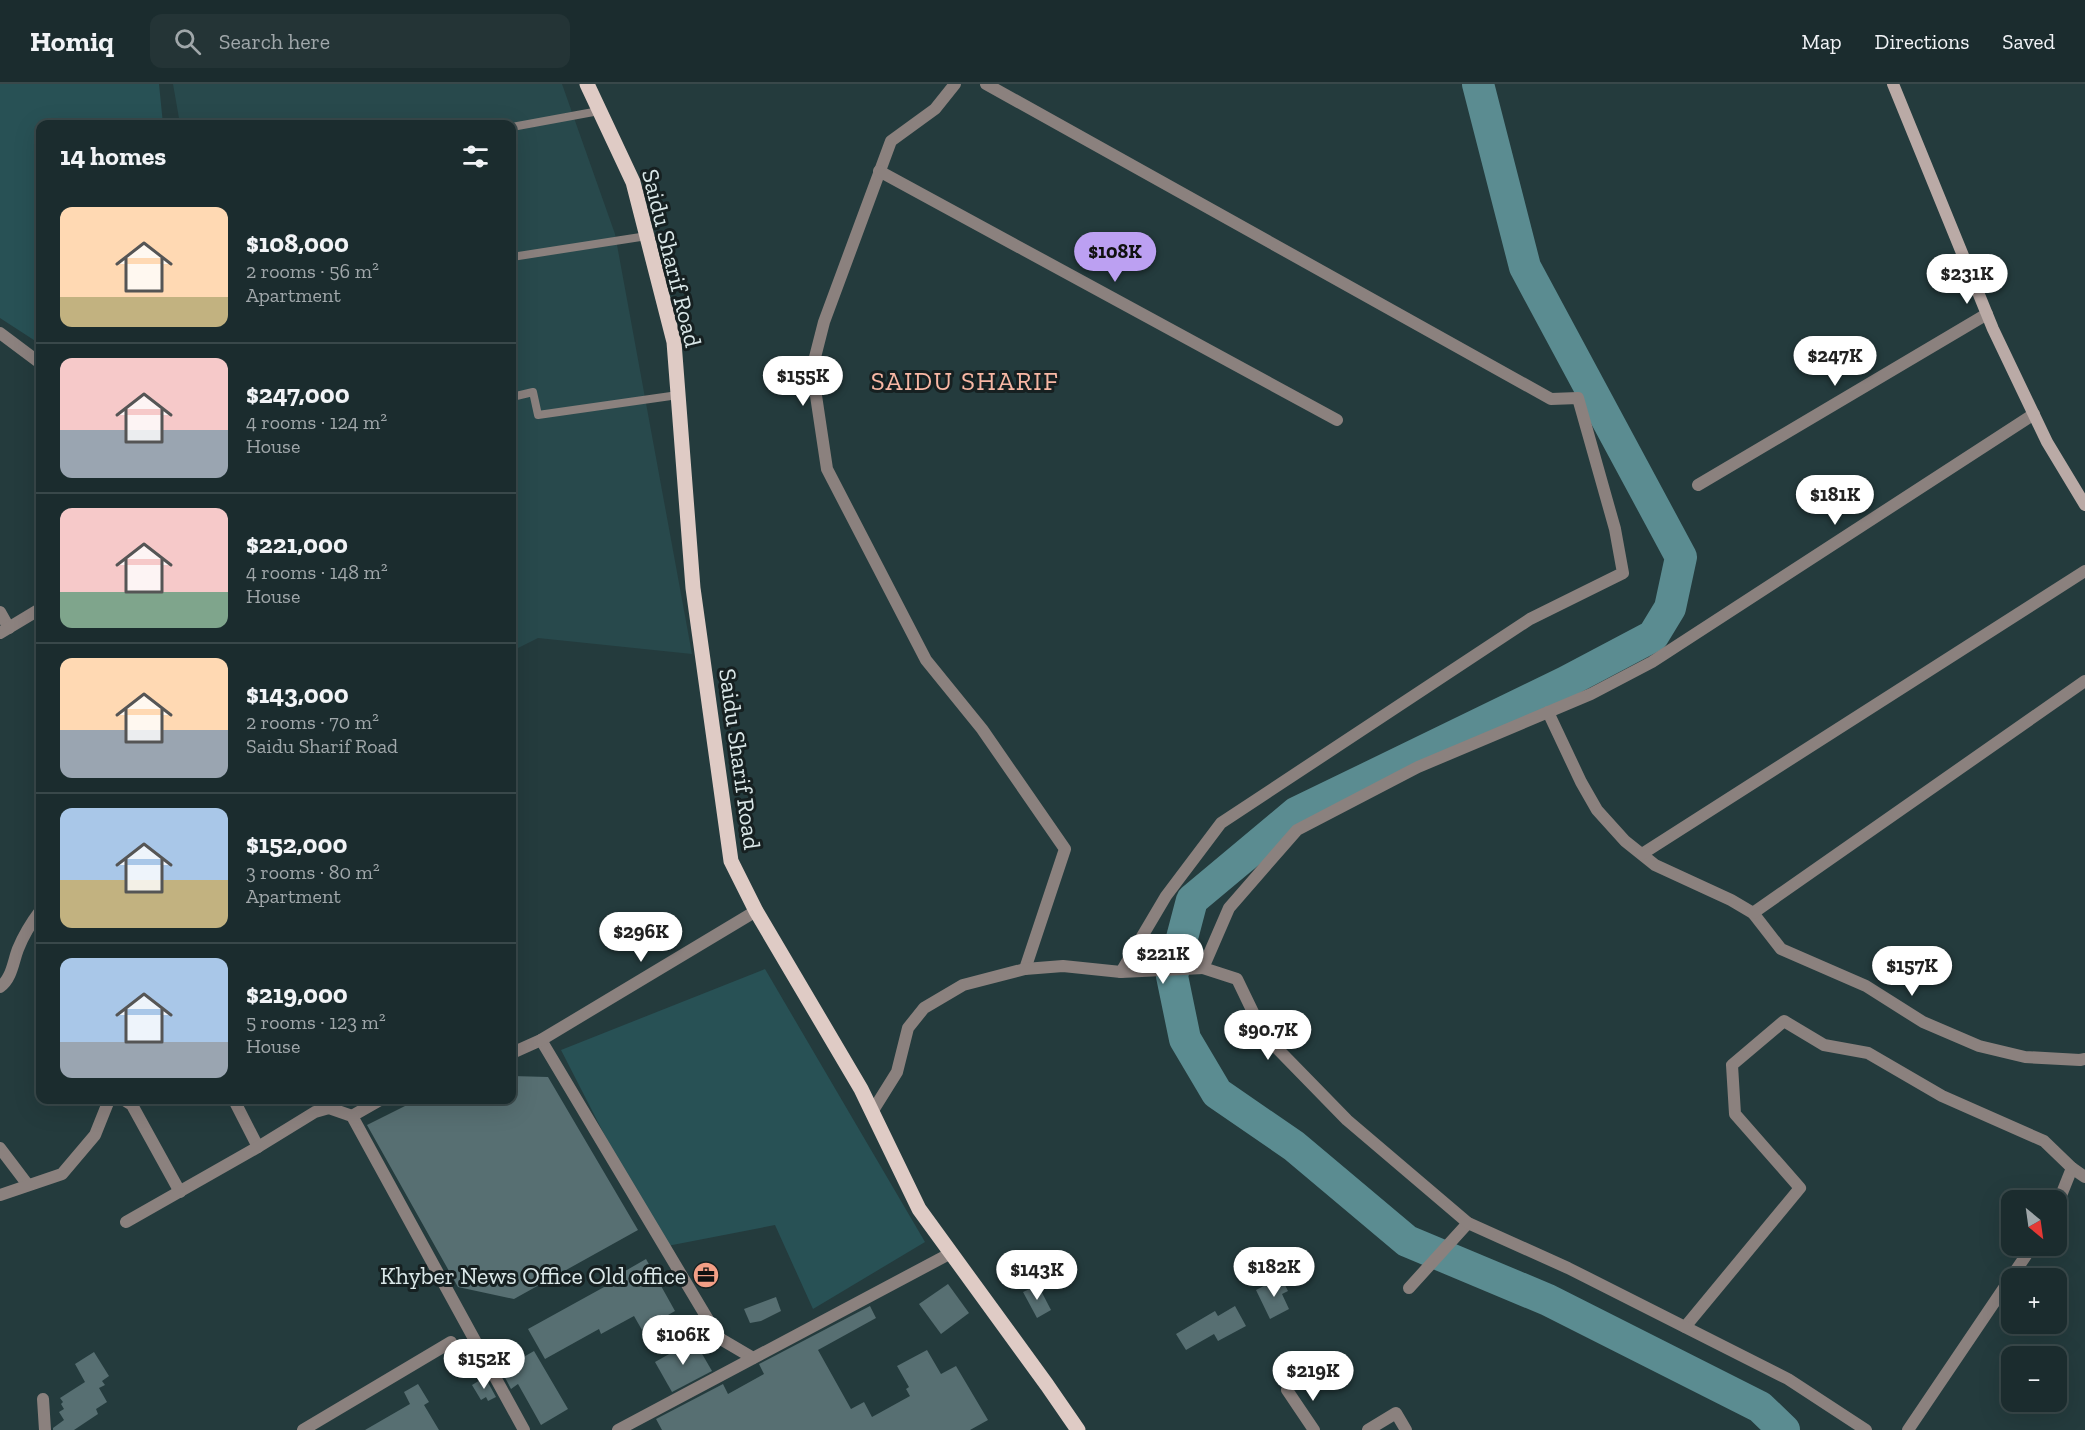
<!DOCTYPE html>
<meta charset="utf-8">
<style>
:root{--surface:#1b2c2e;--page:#243436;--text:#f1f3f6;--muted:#a0a7aa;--line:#39484a;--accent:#bca0f2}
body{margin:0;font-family:"Zilla Slab",serif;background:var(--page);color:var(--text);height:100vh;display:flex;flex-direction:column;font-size:22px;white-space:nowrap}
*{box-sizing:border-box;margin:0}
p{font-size:20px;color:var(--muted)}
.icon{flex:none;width:33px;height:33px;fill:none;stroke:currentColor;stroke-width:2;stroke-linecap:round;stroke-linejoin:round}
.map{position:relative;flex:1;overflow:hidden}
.side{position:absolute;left:36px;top:36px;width:480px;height:984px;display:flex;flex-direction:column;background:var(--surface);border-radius:12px;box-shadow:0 6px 24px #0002,0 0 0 2px var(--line)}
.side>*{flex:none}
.needle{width:39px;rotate:151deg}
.controls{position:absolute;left:2001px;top:1106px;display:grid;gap:12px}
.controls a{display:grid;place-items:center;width:66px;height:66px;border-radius:12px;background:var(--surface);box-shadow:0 6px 24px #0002,0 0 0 2px var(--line);font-size:30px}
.price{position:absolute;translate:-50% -51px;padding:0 14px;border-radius:21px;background:#fff;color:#222;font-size:20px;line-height:39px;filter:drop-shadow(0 2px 3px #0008)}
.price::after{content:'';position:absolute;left:50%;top:36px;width:18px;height:14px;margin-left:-9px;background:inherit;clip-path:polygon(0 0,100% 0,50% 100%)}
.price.active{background:var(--accent);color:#111}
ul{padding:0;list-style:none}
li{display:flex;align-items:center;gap:18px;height:150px;padding:0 24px}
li+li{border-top:2px solid var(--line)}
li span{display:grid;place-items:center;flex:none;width:168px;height:120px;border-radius:12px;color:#555}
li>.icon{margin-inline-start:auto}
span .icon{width:72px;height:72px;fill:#fffc;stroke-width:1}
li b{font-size:26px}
h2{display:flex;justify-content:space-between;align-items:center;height:72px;padding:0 24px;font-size:26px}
header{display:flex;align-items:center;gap:36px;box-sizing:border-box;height:84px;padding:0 30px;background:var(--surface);border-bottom:2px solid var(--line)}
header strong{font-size:28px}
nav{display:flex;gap:33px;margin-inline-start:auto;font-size:21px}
.search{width:420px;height:54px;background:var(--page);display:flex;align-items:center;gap:15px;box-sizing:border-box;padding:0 21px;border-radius:12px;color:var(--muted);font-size:22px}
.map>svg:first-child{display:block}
.built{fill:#28494c}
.green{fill:#285155}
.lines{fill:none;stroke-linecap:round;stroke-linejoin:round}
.river{stroke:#5b8c91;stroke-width:32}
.building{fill:#576f72}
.service{stroke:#8b817e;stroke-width:8}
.minor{stroke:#8b817e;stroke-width:12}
.tertiary{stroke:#8b817e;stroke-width:12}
.secondary{stroke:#baaaa6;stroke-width:12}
.primary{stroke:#dfcbc5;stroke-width:15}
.labels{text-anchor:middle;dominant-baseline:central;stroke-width:6;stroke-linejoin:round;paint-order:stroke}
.street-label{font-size:24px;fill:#dae7e8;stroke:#162021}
.poi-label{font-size:24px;fill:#dae7e8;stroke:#162021;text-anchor:end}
.neighbourhood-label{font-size:26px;letter-spacing:1.5px;fill:#f9b8a5;stroke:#162021}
</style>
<header>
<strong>Homiq</strong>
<div class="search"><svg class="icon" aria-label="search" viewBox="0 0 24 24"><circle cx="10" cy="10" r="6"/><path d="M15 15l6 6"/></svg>Search here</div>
<nav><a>Map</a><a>Directions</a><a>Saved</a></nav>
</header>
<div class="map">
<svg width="2085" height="1346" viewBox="0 0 2085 1346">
<rect width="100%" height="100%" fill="#243b3d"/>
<path class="built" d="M173,0H562L615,150L692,570L538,554L512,567V40H180Z"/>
<g class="green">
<path d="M0,0H159L163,40H40V260L0,234Z"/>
<path d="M765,885L925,1158L813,1225L775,1141L662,1163L561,966Z"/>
</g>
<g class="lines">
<path class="river" d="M1478,0L1525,183L1681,473L1670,524L1653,552L1566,598L1296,729L1192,816L1172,892L1185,955L1217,1009L1294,1062L1407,1157L1548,1216L1760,1323L1784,1346"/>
</g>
<g class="building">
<path d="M512,992L548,993L638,1146L514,1215L458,1203L367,1041L417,1016H512Z"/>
<path d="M646,1175L675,1227L642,1246L634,1232L601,1250L599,1245L545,1275L528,1245L615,1197L613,1194Z"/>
<path d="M1281,1193L1288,1207L1282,1210L1289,1225L1270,1235L1256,1206Z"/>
<path d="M948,1200L969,1229L941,1250L919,1220Z"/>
<path d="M1038,1201L1051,1226L1037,1234L1023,1208Z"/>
<path d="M776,1213L781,1227L761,1237L750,1239L744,1225Z"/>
<path d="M870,1222L876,1234L818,1266L851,1325L864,1318L872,1333L910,1312L906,1305L909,1303L897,1282L927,1266L941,1290L956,1282L988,1336L970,1346H662L656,1335L723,1300L728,1310L764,1290L759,1280Z"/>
<path d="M1235,1222L1246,1242L1218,1257L1214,1250L1186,1266L1176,1250L1215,1227L1218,1232Z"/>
<path d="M694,1256L712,1287L672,1308L655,1278Z"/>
<path d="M534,1267L568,1325L541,1341L518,1300L511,1305L501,1286Z"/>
<path d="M94,1268L109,1292L102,1297L105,1301L99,1304L107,1318L96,1325L98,1330L74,1346H53V1344L64,1336L59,1328L64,1325L61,1320L63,1318L60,1314L85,1298L75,1280Z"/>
<path d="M485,1293L496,1313L488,1317L486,1313L481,1316L472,1301Z"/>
<path d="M418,1300L429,1318L424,1321L439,1346H365L410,1320L404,1308Z"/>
</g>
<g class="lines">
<g class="service">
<path d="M512,43L599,27"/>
<path d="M512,173L647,152"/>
<path d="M512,313L533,308L538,331L678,311"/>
</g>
<g class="minor">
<path d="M955,0L935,25L891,57L824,238L812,285L827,385L926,576L982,645L1065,765L1025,885"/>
<path d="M879,87L1337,336"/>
<path d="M1698,401L1987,230"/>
<path d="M0,528L9,544"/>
<path d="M0,549L40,525"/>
<path d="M1548,628L1581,698L1597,726L1625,757L1655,781L1731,816L1753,829L1781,865L1866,902L1923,938L1979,962L2025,973L2080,976L2085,975"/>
<path d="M1642,770L2085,487"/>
<path d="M1753,829L2085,597"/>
<path d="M1121,888L1203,884"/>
<path d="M0,903C12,894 13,878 18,865C24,850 31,839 40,827"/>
<path d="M541,956L719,1254L753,1274"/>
<path d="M124,1016L132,1021L180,1108"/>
<path d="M234,1016L258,1063"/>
<path d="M872,1028L897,988L908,944L924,924L963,901L1025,885L1063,882L1121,888L1166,812L1221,739L1530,535L1623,489L1615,445L1578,314L1551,315L986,0"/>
<path d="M352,1032L380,1016"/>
<path d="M0,1064L28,1101"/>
<path d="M0,1111L62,1090L95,1051L109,1016"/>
<path d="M2056,1124L2072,1084"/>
<path d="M126,1138L258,1063L315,1028L329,1024L352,1032L524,1346"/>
<path d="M1409,1204L1468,1139"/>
<path d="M1685,1243L1800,1104L1735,1030L1732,981L1784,937L1824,961L1868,969L1942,1012L2044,1057L2072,1084L2085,1093"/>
<path d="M1287,1306L1314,1346"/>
<path d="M43,1315L45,1346"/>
<path d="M303,1346L451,1258"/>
<path d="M618,1346L951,1169"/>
<path d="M1368,1346L1396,1329L1406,1346"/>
<path d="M1866,1346L1788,1295L1568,1184L1468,1139L1347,1036L1264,951L1237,895L1203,884L1229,824L1297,746L1418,683L1591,610L1652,578L2034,330"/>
<path d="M1908,1346L2033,1161"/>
</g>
<g class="tertiary">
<path d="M0,249L40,279"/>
<path d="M512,969L541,956L756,827"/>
</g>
<path class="secondary" d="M1893,0L1993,245L2047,358L2085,421"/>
<path class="primary" d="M587,0L633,98L674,258L693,504L731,777L756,827L861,1005L919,1125L1047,1301L1078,1346"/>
</g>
<defs>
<symbol id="office-disc" viewBox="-11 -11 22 22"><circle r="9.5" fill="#f39f86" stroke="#162021"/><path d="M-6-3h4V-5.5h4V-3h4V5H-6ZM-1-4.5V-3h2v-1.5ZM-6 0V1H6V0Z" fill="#111"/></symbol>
</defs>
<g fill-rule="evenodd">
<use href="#office-disc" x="691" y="1176" width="30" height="30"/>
</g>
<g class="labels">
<g class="street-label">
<text transform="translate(672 174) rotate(76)">Saidu Sharif Road</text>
<text transform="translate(740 675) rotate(82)">Saidu Sharif Road</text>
</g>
<g class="poi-label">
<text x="686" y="1191">Khyber News Office Old office</text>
</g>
<g class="neighbourhood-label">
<text x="965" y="297">SAIDU SHARIF</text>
</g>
</g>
</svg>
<div class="controls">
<a><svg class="needle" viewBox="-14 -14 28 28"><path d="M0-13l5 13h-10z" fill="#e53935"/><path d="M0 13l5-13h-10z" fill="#a0a7aa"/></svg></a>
<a>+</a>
<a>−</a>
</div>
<b class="price active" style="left:1115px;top:199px">$108K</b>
<b class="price" style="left:1967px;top:221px">$231K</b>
<b class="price" style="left:1835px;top:303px">$247K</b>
<b class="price" style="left:803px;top:323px">$155K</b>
<b class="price" style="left:1835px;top:442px">$181K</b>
<b class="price" style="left:641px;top:879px">$296K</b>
<b class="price" style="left:1163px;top:901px">$221K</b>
<b class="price" style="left:1912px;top:913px">$157K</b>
<b class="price" style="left:1268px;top:977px">$90.7K</b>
<b class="price" style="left:1274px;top:1214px">$182K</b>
<b class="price" style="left:1037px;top:1217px">$143K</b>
<b class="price" style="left:683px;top:1282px">$106K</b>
<b class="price" style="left:484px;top:1306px">$152K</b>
<b class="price" style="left:1313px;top:1318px">$219K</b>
<section class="side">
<h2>14 homes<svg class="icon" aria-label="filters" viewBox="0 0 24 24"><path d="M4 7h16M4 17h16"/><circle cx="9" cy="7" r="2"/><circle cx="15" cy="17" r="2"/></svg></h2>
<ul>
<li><span style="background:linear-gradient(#ffd9b3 75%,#c2b280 0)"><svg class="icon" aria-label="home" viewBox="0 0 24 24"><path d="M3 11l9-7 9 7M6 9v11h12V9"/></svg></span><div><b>$108,000</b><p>2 rooms · 56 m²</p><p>Apartment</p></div></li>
<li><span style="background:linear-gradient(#f6c9c9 60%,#9aa5b1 0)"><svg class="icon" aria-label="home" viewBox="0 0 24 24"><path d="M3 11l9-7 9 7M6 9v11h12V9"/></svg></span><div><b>$247,000</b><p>4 rooms · 124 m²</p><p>House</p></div></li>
<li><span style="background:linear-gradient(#f6c9c9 70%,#7fa58c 0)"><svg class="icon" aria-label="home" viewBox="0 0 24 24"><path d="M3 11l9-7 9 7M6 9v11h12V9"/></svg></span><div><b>$221,000</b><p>4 rooms · 148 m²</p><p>House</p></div></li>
<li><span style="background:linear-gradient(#ffd9b3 60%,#9aa5b1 0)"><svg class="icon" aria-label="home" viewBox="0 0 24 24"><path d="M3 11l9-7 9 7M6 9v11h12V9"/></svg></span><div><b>$143,000</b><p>2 rooms · 70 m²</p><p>Saidu Sharif Road</p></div></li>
<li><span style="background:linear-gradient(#a9c7e8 60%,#c2b280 0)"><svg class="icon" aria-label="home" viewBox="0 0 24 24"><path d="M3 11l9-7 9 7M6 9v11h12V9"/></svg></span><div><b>$152,000</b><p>3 rooms · 80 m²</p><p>Apartment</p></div></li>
<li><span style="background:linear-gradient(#a9c7e8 70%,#9aa5b1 0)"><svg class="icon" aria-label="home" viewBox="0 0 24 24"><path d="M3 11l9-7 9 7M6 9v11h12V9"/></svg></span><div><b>$219,000</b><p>5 rooms · 123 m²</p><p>House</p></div></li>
</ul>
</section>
</div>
